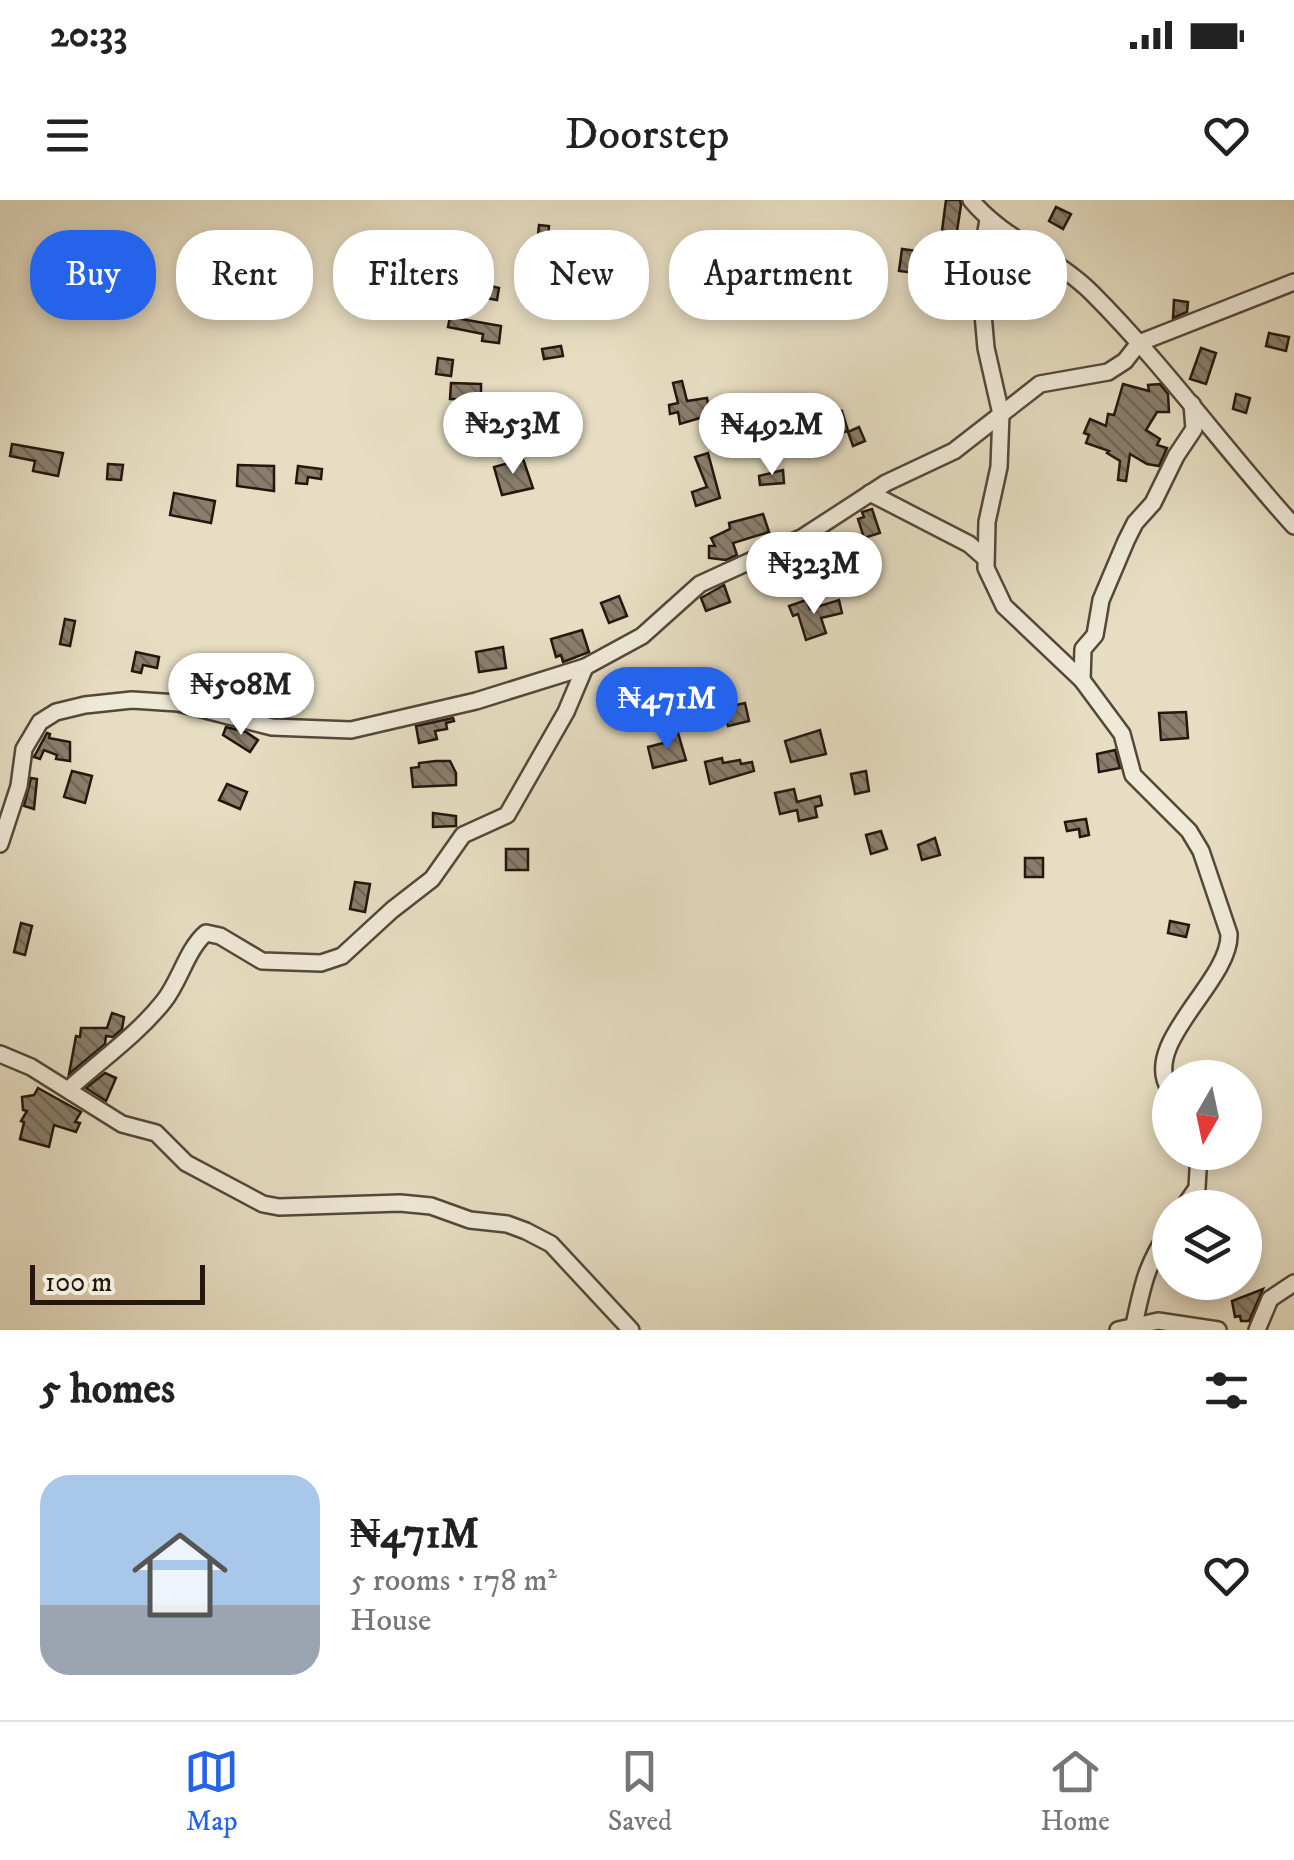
<!DOCTYPE html>
<meta charset="utf-8">
<style>
:root{--surface:#fff;--page:#f2f2f2;--text:#222;--muted:#767676;--line:#e0e0e0;--accent:#2563eb}
body{margin:0;font-family:"IM FELL DW Pica",serif;background:var(--page);color:var(--text);height:100vh;display:flex;flex-direction:column;font-size:38px;white-space:nowrap}
*{box-sizing:border-box;margin:0}
p{font-size:32px;color:var(--muted)}
.icon{flex:none;width:55px;height:55px;fill:none;stroke:currentColor;stroke-width:2;stroke-linecap:round;stroke-linejoin:round}
.map{position:relative;height:1130px;overflow:hidden}
.drawer{display:flex;flex-direction:column;background:var(--surface);flex:1}
.drawer>*{flex:none}
.guide{position:absolute;left:30px;top:30px;width:1235px;height:90px;display:flex;gap:20px}
.needle{width:65px;rotate:189deg}
.buttons{position:absolute;left:1152px;top:860px;display:grid;gap:20px}
.buttons a{display:grid;place-items:center;width:110px;height:110px;border-radius:50%;background:var(--surface);box-shadow:0 5px 15px #0003;font-size:50px}
.scale{position:absolute;left:30px;bottom:25px;width:175px;box-sizing:border-box;padding-left:10px;border:5px solid #24170e;border-top:0;font-size:28px;line-height:35px;white-space:nowrap;color:#24170e;-webkit-text-stroke:8px #efe9d7;paint-order:stroke}
.price{position:absolute;translate:-50% -85px;padding:0 22px;border-radius:35px;background:#fff;color:#222;font-size:32px;line-height:65px;filter:drop-shadow(0 2px 5px #0008)}
.price::after{content:'';position:absolute;left:50%;top:60px;width:30px;height:22px;margin-left:-15px;background:inherit;clip-path:polygon(0 0,100% 0,50% 100%)}
.price.on{background:var(--accent);color:#fff}
ul{padding:0;list-style:none}
li{display:flex;align-items:center;gap:30px;height:250px;padding:0 40px}
li+li{border-top:2px solid var(--line)}
li span{display:grid;place-items:center;flex:none;width:280px;height:200px;border-radius:30px;color:#555}
li>.icon{margin-inline-start:auto}
span .icon{width:120px;height:120px;fill:#fffc;stroke-width:1}
li b{font-size:42px}
h2{display:flex;justify-content:space-between;align-items:center;height:120px;padding:0 40px;font-size:42px}
.pill{padding:0 35px;border-radius:40px;background:var(--surface);box-shadow:0 5px 15px #0003;font-size:35px;line-height:90px}
.pill.on{background:var(--accent);color:#fff}
.status{display:flex;justify-content:space-between;align-items:center;height:70px;padding:0 50px;background:var(--surface);direction:ltr}
.status svg{height:28px;fill:currentColor}
header{display:flex;justify-content:space-between;align-items:center;height:130px;padding:0 40px;background:var(--surface);font-size:45px;font-weight:600}
.menu{display:flex;justify-content:space-around;align-items:center;height:140px;border-top:2px solid var(--line);background:var(--surface);font-size:28px;color:var(--muted)}
.menu a{display:grid;justify-items:center;gap:5px}
.menu .on{color:var(--accent)}
.map>svg:first-child{display:block}
.building{fill:url(#building-back-hatch);stroke:#24170e;stroke-width:2.5}
.lines{fill:none;stroke-linecap:round;stroke-linejoin:round}
.minor-casing{stroke:#54483b;stroke-width:20}
.minor{stroke:#efe9d7;stroke-width:15}
</style>
<div class="status"><b>20:33</b><svg viewBox="0 0 49 12"><path d="M0 12V9h3v3zM5 12V6h3v6zM10 12V3h3v9zM15 12V0h3v12zM26 1h20v11H26zM47 4h2v5h-2z"/></svg></div>
<header><svg class="icon" aria-label="menu" viewBox="0 0 24 24"><path d="M4 6h16M4 12h16M4 18h16"/></svg>Doorstep<svg class="icon" aria-label="heart" viewBox="0 0 24 24"><path d="M12 20l-8-8c-3-5 5-10 8-4 3-6 11-1 8 4z"/></svg></header>
<div class="map">
<svg width="1294" height="1130" viewBox="0 0 1294 1130">
<defs>
<pattern id="building-back-hatch" width="6" height="6" patternUnits="userSpaceOnUse" patternTransform="scale(2.5)"><rect width="6" height="6" fill="#897e6c"/><path d="M-1 5l2 2M0 0l6 6M5-1l2 2" fill="none" stroke="#706657"/></pattern>
</defs>
<rect width="100%" height="100%" fill="#e6ddc2"/>
<filter id="stains"><feTurbulence type="fractalNoise" baseFrequency=".002" numOctaves="4"/><feColorMatrix values="0 0 0 0 .2 0 0 0 0 .09 0 0 0 0 .02 0 0 0 .5 -.17"/></filter>
<radialGradient id="worn" r=".72"><stop offset=".6" stop-color="#630" stop-opacity="0"/><stop offset="1" stop-color="#630" stop-opacity=".3"/></radialGradient>
<g class="building">
<path d="M946,0H960L961,5L950,77L899,71L902,49L939,54Z"/>
<path d="M1056,7L1071,14L1063,29L1049,21Z"/>
<path d="M539,25L549,26L546,55L536,54Z"/>
<path d="M362,37H381V56L363,57Z"/>
<path d="M287,40V51L267,52V41Z"/>
<path d="M482,84L499,88L497,100L480,97Z"/>
<path d="M558,95L569,97L566,113L555,111Z"/>
<path d="M1174,100L1188,102L1187,112L1173,118Z"/>
<path d="M450,117L501,126L499,143L482,141L483,134L448,127Z"/>
<path d="M1269,133L1289,137L1286,151L1266,146Z"/>
<path d="M561,146L563,156L544,159L542,149Z"/>
<path d="M1201,148L1216,153L1206,184L1190,179Z"/>
<path d="M438,158L453,160L451,176L436,174Z"/>
<path d="M682,181L687,201L707,198L710,215L680,224L678,212L670,214L669,205L678,203L673,183Z"/>
<path d="M451,183L481,184V200L450,199Z"/>
<path d="M1123,184L1149,191L1148,185L1160,184L1168,194L1169,212H1157L1146,230L1160,239L1157,245L1167,248L1159,266L1147,264L1130,254L1126,281L1118,280L1120,261L1107,253L1109,251L1086,243L1089,235L1084,233L1090,219L1106,226L1108,214L1114,215Z"/>
<path d="M1236,194L1250,198L1246,213L1233,209Z"/>
<path d="M807,202L815,222L806,225L799,205Z"/>
<path d="M842,211L848,231L838,234L832,213Z"/>
<path d="M859,227L865,241L853,246L848,232Z"/>
<path d="M12,244L63,253L58,276L33,271L35,261L10,256Z"/>
<path d="M708,253L720,298L696,306L692,292L707,287L695,257Z"/>
<path d="M523,259L533,288L502,295L494,267Z"/>
<path d="M108,264L123,265L121,280L107,279Z"/>
<path d="M238,265L274,266V291L237,286Z"/>
<path d="M298,266L322,269L321,279L308,277L307,284L296,283Z"/>
<path d="M783,270L784,283L760,285L759,276Z"/>
<path d="M174,293L215,301L211,323L170,315Z"/>
<path d="M872,309L880,333L864,338L858,319L864,317L862,312Z"/>
<path d="M763,314L769,332L733,343L737,355L726,360L709,358V346H715L711,338L730,329L729,323Z"/>
<path d="M827,357L834,382L817,387L809,362Z"/>
<path d="M724,385L730,402L706,411L701,398Z"/>
<path d="M619,396L627,416L609,423L601,403Z"/>
<path d="M806,400L810,409L839,400L842,413L821,418L826,433L806,440L798,414L793,416L789,406Z"/>
<path d="M65,419L75,421L70,446L60,444Z"/>
<path d="M582,430L589,452L563,462L561,455L556,457L551,439Z"/>
<path d="M503,447L506,468L479,472L476,452Z"/>
<path d="M136,452L159,457L157,468L143,465L141,473L132,471Z"/>
<path d="M272,459L281,460L279,474L297,476L291,514H270V509L235,506L237,484L268,486Z"/>
<path d="M745,503L749,521L728,526L723,508Z"/>
<path d="M1186,512L1188,538L1161,540L1159,513Z"/>
<path d="M453,518L454,521L446,523L447,529L435,531L437,539L419,543L416,526Z"/>
<path d="M226,527L246,532L258,540L250,552L223,535Z"/>
<path d="M820,530L826,554L791,562L785,541Z"/>
<path d="M47,533L50,534L49,538L70,542V561L56,559L57,555L44,550L40,559L34,557Z"/>
<path d="M678,533L686,560L653,568L648,547L671,541L670,535Z"/>
<path d="M1115,550L1120,568L1099,572L1097,554Z"/>
<path d="M722,558L723,563L740,560L741,564L752,562L754,571L710,584L705,562Z"/>
<path d="M436,561H450L456,573V585L413,587L411,568L419,567V563Z"/>
<path d="M72,571L92,576L85,603L64,597Z"/>
<path d="M866,571L869,591L855,594L851,574Z"/>
<path d="M31,578L37,579L34,609L24,606Z"/>
<path d="M227,584L247,592L240,609L219,600Z"/>
<path d="M794,589L797,602L820,596L822,605L815,607L817,617L799,621L797,610L780,614L775,593Z"/>
<path d="M433,613L456,616V626L433,627Z"/>
<path d="M1086,619L1089,635L1080,637L1079,629L1067,631L1065,622Z"/>
<path d="M881,631L887,649L871,654L866,635Z"/>
<path d="M935,638L940,655L922,660L918,645Z"/>
<rect x="506" y="649" width="22" height="21"/>
<rect x="1025" y="658" width="18" height="19"/>
<path d="M355,682L370,684L365,712L350,709Z"/>
<path d="M1170,721L1189,725L1186,737L1168,733Z"/>
<path d="M21,723L32,726L25,755L14,752Z"/>
<path d="M112,813L124,817L122,829L113,837L106,836L105,844L69,874L76,836L80,837L81,828H107Z"/>
<path d="M105,873L116,878L106,901L86,888Z"/>
<path d="M38,888L81,912L75,922L80,923L76,932L54,925L49,947L20,939L24,922L21,921L27,911L23,910L22,897L34,895Z"/>
<path d="M1263,1089L1249,1121H1241L1240,1116L1235,1117L1232,1101Z"/>
</g>
<g class="lines">
<defs>
<g id="minor">
<path d="M971,0C1004,40 1055,56 1092,93C1165,166 1225,250 1294,326"/>
<path d="M988,20L979,69L986,148L1001,214L999,267L987,322L986,368L1004,406L1082,480L1122,534L1133,575L1189,631L1201,651L1229,734C1231,781 1139,844 1170,890"/>
<path d="M870,293L969,344L985,358"/>
<path d="M1082,480L1083,449L1095,435L1101,400L1126,341L1135,323L1153,303L1176,256L1194,229L1192,204"/>
<path d="M0,644L19,586L24,549L40,522L56,512L85,505L132,500L178,503L272,527L351,530L476,501L585,467L642,436L700,384L803,337L886,283L954,251L1040,184L1108,172L1125,161L1139,143L1294,82"/>
<path d="M0,854L31,867L122,924L156,933L186,963L263,1004L279,1007L400,1003L431,1006L470,1020L507,1024L526,1031L551,1044L631,1130"/>
<path d="M71,892V887C102,859 138,834 164,801C180,781 187,749 206,733L220,736L262,761L321,763L342,756L392,710L432,679L463,635L507,615L566,512L585,467"/>
<path d="M1183,1008L1197,988L1199,952"/>
<path d="M1134,1125C1143,1083 1146,1066 1170,1029"/>
<path d="M1118,1130L1158,1121L1218,1130"/>
<path d="M1257,1130L1270,1099L1294,1083"/>
</g>
</defs>
<use href="#minor" class="minor-casing"/>
<use href="#minor" class="minor"/>
</g>
<rect width="100%" height="100%" filter="url(#stains)"/>
<rect width="100%" height="100%" fill="url(#worn)"/>
</svg>
<div class="buttons">
<a><svg class="needle" viewBox="-14 -14 28 28"><path d="M0-13l5 13h-10z" fill="#e53935"/><path d="M0 13l5-13h-10z" fill="#767676"/></svg></a>
<a><svg class="icon" aria-label="layers" viewBox="0 0 24 24"><path d="M12 4l9 5-9 5-9-5zM3 14l9 5 9-5"/></svg></a>
</div>
<div class="scale">100 m</div>
<b class="price" style="left:513px;top:277px">₦253M</b>
<b class="price" style="left:772px;top:278px">₦492M</b>
<b class="price" style="left:814px;top:417px">₦323M</b>
<b class="price" style="left:241px;top:538px">₦508M</b>
<b class="price on" style="left:667px;top:552px">₦471M</b>
<div class="guide">
<a class="pill on">Buy</a>
<a class="pill">Rent</a>
<a class="pill">Filters</a>
<a class="pill">New</a>
<a class="pill">Apartment</a>
<a class="pill">House</a>
</div>
</div>
<section class="drawer">
<h2>5 homes<svg class="icon" aria-label="filters" viewBox="0 0 24 24"><path d="M4 7h16M4 17h16"/><circle cx="9" cy="7" r="2"/><circle cx="15" cy="17" r="2"/></svg></h2>
<ul>
<li><span style="background:linear-gradient(#a9c7e8 65%,#9aa5b1 0)"><svg class="icon" aria-label="home" viewBox="0 0 24 24"><path d="M3 11l9-7 9 7M6 9v11h12V9"/></svg></span><div><b>₦471M</b><p>5 rooms · 178 m²</p><p>House</p></div><svg class="icon" aria-label="heart" viewBox="0 0 24 24"><path d="M12 20l-8-8c-3-5 5-10 8-4 3-6 11-1 8 4z"/></svg></li>
</ul>
</section>
<nav class="menu">
<a class="on"><svg class="icon" aria-label="map" viewBox="0 0 24 24"><path d="M3 6l6-2 6 2 6-2v14l-6 2-6-2-6 2zM9 4v14M15 6v14"/></svg>Map</a>
<a><svg class="icon" aria-label="saved" viewBox="0 0 24 24"><path d="M7 4h10v16l-5-4-5 4z"/></svg>Saved</a>
<a><svg class="icon" aria-label="home" viewBox="0 0 24 24"><path d="M3 11l9-7 9 7M6 9v11h12V9"/></svg>Home</a>
</nav>
